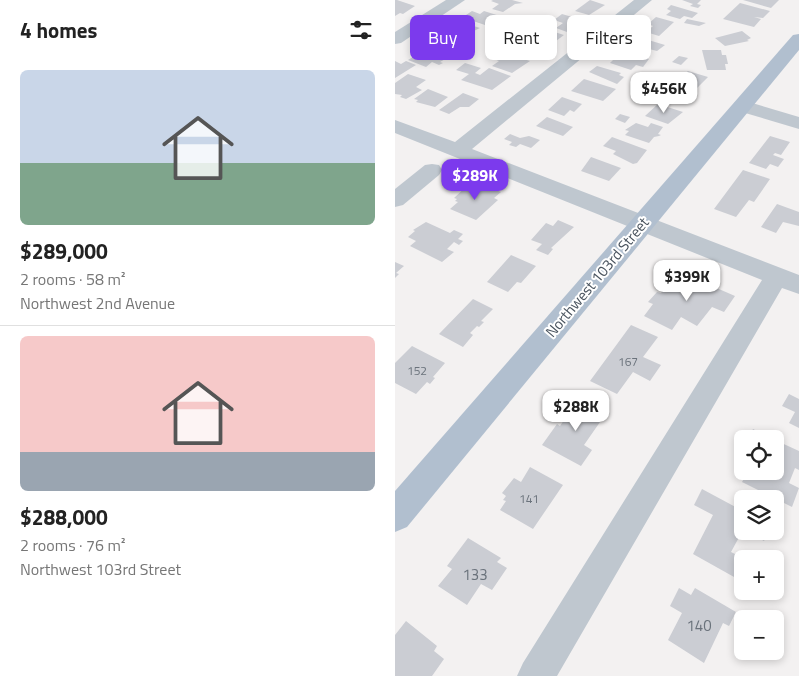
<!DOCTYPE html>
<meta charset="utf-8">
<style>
:root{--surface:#fff;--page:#f2f2f2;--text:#222;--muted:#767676;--line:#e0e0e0;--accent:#7c3aed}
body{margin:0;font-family:"Titillium Web",sans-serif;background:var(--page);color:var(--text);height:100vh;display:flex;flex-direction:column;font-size:19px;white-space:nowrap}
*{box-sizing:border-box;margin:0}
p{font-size:16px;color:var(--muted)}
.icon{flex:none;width:28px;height:28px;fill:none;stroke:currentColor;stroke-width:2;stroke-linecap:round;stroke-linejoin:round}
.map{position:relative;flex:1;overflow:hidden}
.panel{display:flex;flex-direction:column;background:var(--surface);width:395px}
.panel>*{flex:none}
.banner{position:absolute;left:15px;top:15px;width:314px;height:45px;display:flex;gap:10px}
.tools{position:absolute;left:339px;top:430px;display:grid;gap:10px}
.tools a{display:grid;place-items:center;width:50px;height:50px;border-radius:8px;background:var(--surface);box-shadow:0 2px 8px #0003;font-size:25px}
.price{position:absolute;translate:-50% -42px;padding:0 11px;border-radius:10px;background:#fff;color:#222;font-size:16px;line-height:32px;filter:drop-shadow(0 1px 2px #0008)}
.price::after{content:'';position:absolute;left:50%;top:30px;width:15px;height:11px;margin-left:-8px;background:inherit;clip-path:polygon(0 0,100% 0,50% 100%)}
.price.on{background:var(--accent);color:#fff}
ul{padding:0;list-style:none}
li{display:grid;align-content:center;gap:10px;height:265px;padding:0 20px}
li+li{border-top:1px solid var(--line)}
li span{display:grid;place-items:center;height:155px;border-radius:8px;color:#555}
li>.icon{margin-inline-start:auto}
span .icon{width:90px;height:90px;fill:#fffc;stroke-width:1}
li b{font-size:21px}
h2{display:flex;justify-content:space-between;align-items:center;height:60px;padding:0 20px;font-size:21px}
.pill{padding:0 18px;border-radius:8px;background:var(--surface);box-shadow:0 2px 8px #0003;font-size:18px;line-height:45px}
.pill.on{background:var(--accent);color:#fff}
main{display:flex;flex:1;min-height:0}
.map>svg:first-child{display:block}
.building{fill:#cbcdd3}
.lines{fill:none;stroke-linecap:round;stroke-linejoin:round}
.minor{fill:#bfc7cf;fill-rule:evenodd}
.major{fill:#b1bfcf;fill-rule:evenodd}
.labels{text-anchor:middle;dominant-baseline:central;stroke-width:4;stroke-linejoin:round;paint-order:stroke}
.number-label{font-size:12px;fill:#6a727b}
.street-label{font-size:15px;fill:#49535e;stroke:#fff}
.near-number-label{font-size:15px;fill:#6a727b}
</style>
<main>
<section class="panel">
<h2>4 homes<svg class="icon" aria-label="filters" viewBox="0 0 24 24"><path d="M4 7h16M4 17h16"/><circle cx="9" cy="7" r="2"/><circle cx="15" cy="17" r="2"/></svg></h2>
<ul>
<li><span style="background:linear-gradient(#c9d6e8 60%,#7fa58c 0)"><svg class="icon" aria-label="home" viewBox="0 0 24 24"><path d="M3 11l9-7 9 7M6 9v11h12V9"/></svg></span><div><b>$289,000</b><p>2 rooms · 58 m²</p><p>Northwest 2nd Avenue</p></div></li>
<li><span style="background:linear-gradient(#f6c9c9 75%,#9aa5b1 0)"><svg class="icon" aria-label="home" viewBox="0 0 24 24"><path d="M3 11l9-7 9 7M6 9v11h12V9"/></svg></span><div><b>$288,000</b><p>2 rooms · 76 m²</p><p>Northwest 103rd Street</p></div></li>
</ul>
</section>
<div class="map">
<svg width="404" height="676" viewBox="0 0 404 676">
<rect width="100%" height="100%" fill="#f3f1f1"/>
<g class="building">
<path d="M0,0H2L20,6L8,14L5,13L0,16Z"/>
<path d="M98,0H117L128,3L120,4L108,12L97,9L104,4L96,1Z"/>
<path d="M195,0L210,5L194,15L180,11Z"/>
<path d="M287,0H306L302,4L306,5L303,8L295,6L298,4Z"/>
<path d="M348,0H384L376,8Z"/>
<path d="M345,3L375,11L368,18L359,17L366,19L359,27L328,19Z"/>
<path d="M276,5L303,13L297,18L289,16L285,19L271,15L276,11L272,9Z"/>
<path d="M77,11L85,14L89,11L111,18L103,23L95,21L90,25L72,19L75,17L71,15Z"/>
<path d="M167,14L187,20L172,32L161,28L168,23L159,20Z"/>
<path d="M261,17L279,22L264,36L251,32L258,26L253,24Z"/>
<path d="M292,19L311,23L304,26L289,23Z"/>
<path d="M63,21L85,28L68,36L50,30Z"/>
<path d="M124,23L133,25L124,33L102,29L108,25L117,28Z"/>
<path d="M141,26L169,35L157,44L130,33Z"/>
<path d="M347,31L356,38L352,40L354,41L330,46L320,38Z"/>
<path d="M40,34L75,45L61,55L30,44Z"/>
<path d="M240,36L270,45L262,51L246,47L241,52L227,48Z"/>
<path d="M127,39L144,44L127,56L111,51Z"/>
<path d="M31,49L54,57L45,62L48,63L44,65L37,62L31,67L13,60Z"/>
<path d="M224,50L254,59L248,67L241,65L236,70L215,63L219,59L211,57Z"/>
<path d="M307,50H326L327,55H331L333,64H330L331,70H312Z"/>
<path d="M102,51L135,61L117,73L97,66L104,61L93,57Z"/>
<path d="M284,56L293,58L286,65L277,62Z"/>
<path d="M0,61L6,64L11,61L21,65L0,78Z"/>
<path d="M70,63L86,68L80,73L85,75L94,68L116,76L97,90L66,80L74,74L61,70Z"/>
<path d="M202,66L226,73L224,75L229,77L222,84L194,72Z"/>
<path d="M293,71L313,77L300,90L274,82L283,73L289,74Z"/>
<path d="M13,74L31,80L21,87L27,90L11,99L5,97L7,95L0,94V83Z"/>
<path d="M189,79L221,89L208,101L176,91Z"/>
<path d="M243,79L251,82L245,88L236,86Z"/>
<path d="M259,84L270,88L266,92L254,88Z"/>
<path d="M33,89L53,97L40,107L21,102L23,100L19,99Z"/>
<path d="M68,93L84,99L74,107H65L54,114L44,110Z"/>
<path d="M167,97L187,104L179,112L175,110L169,116L153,110Z"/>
<path d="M263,104L288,112L273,124L250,116Z"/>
<path d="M225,114L235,117L230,123L220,119Z"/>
<path d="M152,117L178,127L168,136L141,126Z"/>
<path d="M241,123L253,127L256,123L268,127L263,134L266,135L264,136L259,137L254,143L230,135L234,131L230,130Z"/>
<path d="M115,134L125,138L134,136L145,140L136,148L125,144L121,147L114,145L117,142L109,139Z"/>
<path d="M375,136L395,142L386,155L380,153L378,155L389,159L383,167L375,164L371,169L354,163Z"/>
<path d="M217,137L252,150L242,163L238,164L218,154L221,151L208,146Z"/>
<path d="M196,157L226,168L214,181L186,171Z"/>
<path d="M348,170L375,179L359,202L354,200L341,217L319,209Z"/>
<path d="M73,185L86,190L91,186L106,192L99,198L103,200L81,220L55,209L63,202L60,201L62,199L59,198Z"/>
<path d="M382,204L404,212V226L388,222L381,233L366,227Z"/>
<path d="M163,220L179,227L156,248L158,249L153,255L141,250L147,244L136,240L151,223L158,226Z"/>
<path d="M31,222L55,233L59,230L68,234L63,239L68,241L64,245L59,242L52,249L59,252L47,262L15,246L21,241L13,237L20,231L18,230Z"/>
<path d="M116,255L141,266L126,283L122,282L113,292L92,282Z"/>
<path d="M0,262L9,266L1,273L4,274L0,278Z"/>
<path d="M287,273L340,296L329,312L317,307L302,326L286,317L277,330L249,316L258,304L253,302L262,292L266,293L274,283L278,285Z"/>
<path d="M78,299L98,309L86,321L89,322L84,327L82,326L75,333L78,335L68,347L44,334Z"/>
<path d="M236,325L263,337L248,357L266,365L255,381L238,372L222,394L195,381Z"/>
<path d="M17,346L50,363L38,377L40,378L35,384L32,382L21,394L0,383V363Z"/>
<path d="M394,394L404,399V428L394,423L400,412L387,406Z"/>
<path d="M184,398L212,412L189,445L197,450L186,466L147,445L162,424L165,426Z"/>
<path d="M358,429L378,439H353Z"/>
<path d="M380,440L404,451V470L400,468L394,483L404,488L397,507L347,482L353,471H380Z"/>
<path d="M135,467L168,485L138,529L105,510L111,501L108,500L111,496L107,493L119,478L126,482Z"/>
<path d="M307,489L348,511V530L336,552L348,558V582L298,554L318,515L299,505Z"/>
<path d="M350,531H374L369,541Z"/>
<path d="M73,538L106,558L102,562L112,568L97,590L86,584L72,605L43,586L57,569L52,566Z"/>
<path d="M284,588L296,595L300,588L341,612L334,626L328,623L309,663L273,640L287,613L275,606Z"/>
<path d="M11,621L42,646L39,651L49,659L37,676H0V635Z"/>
</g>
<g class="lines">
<g class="minor">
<path d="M51,0H70L6,43L0,44V32Z"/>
<path d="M239,0H257L77,149L404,275V294L387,288L162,676H122L128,663L367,280L0,133V120L60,142Z"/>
<path d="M347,100L404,117V129L340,110L338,106L340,102Z"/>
<path d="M37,164L44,165L47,170L44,175L8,205L0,207V189L30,165Z"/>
</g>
<path class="major" d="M404,34V50L12,527L0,532V491L398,35Z"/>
</g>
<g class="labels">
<g class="number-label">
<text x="233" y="361">167</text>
<text x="22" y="370">152</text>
<text x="134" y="498">141</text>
</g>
<g class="street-label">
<text transform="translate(202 277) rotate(-50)">Northwest 103rd Street</text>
</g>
<g class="near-number-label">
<text x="80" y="574">133</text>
<text x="304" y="625">140</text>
</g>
</g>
</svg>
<div class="tools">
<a><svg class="icon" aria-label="locate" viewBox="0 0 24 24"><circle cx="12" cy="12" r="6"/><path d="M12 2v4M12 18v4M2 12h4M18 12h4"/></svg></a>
<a><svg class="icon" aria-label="layers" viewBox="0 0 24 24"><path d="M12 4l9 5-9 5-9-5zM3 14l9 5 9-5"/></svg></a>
<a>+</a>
<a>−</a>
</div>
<b class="price" style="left:269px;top:114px">$456K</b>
<b class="price on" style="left:80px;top:201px">$289K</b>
<b class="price" style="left:292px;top:302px">$399K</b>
<b class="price" style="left:181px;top:432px">$288K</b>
<div class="banner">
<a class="pill on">Buy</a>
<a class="pill">Rent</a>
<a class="pill">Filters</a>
</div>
</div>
</main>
